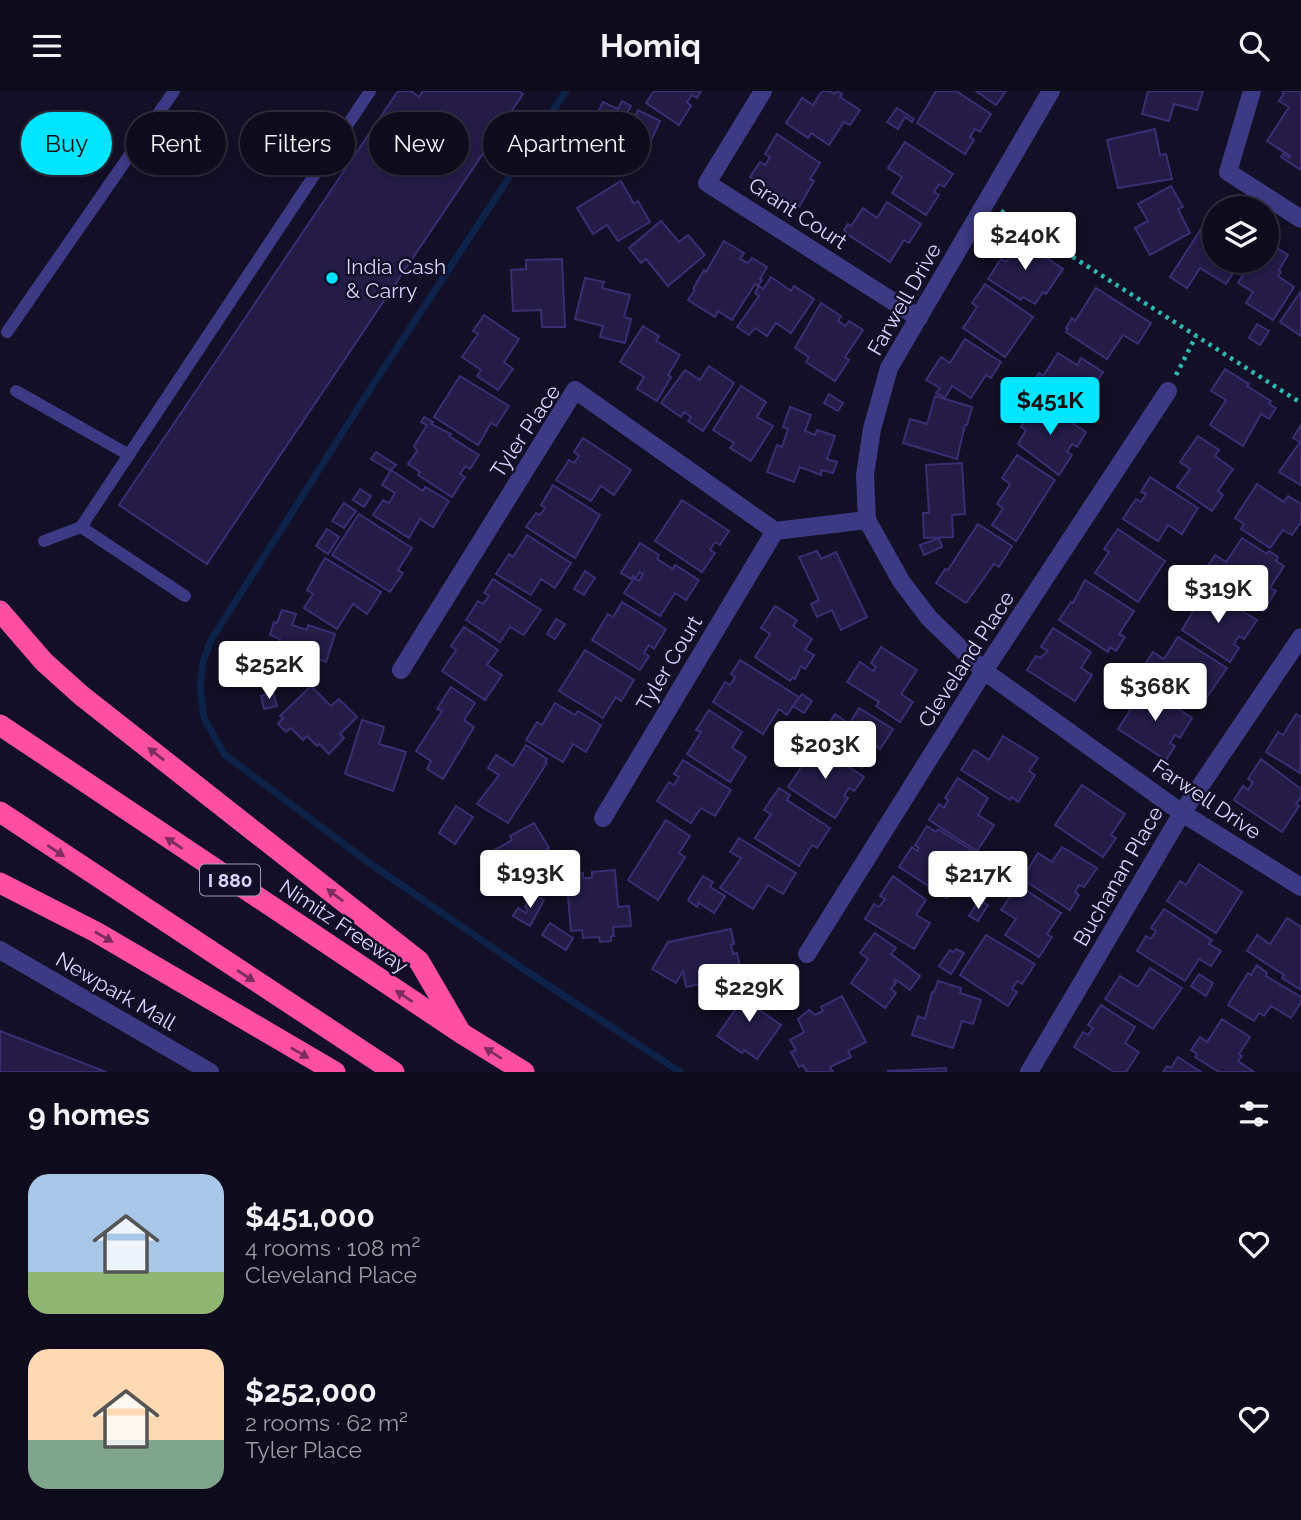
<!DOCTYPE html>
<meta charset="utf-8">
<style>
:root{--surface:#0e0b1c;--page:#1c1929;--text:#f1f3f6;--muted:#9b9ba3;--line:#2e2b3b;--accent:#00e5ff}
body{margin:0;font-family:Raleway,sans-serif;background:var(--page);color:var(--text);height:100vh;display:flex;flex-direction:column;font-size:26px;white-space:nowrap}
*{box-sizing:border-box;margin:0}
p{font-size:23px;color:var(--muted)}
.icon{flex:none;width:38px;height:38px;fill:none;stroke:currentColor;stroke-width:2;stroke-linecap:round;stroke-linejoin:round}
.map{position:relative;height:981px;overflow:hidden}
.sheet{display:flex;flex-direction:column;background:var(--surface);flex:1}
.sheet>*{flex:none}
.top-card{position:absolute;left:21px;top:21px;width:700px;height:63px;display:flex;gap:14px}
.tools{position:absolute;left:1202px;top:105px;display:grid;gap:14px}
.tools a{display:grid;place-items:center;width:77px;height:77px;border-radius:50%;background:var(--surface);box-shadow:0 4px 10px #0003,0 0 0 2px var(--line);font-size:35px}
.price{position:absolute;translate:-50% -60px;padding:0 16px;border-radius:7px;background:#fff;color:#222;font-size:23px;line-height:46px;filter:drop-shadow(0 2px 4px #0008)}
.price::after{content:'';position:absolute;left:50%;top:42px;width:21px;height:16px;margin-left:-10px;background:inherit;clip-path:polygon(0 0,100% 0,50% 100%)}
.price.on{background:var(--accent);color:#111}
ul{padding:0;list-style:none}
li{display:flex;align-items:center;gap:21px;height:175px;padding:0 28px}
li span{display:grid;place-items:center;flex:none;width:196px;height:140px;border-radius:21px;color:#555}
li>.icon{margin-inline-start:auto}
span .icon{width:84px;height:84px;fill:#fffc;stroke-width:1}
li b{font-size:30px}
h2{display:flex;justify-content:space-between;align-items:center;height:84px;padding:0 28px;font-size:30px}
.tag{padding:0 24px;border-radius:32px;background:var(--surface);box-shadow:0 4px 10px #0003,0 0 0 2px var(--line);font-size:24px;line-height:63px}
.tag.on{background:var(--accent);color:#111}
header{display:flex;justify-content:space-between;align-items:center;height:91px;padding:0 28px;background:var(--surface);font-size:32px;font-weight:700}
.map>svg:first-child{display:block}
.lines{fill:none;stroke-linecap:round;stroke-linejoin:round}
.stream{stroke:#0c2248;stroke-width:7}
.building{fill:#241b47;stroke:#3b2d73;stroke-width:2}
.path{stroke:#2fb8b0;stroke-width:4.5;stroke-dasharray:3.5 5;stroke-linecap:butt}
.service{stroke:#3d3a85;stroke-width:12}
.minor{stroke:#3d3a85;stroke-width:18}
.motorway{stroke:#ff4fa3;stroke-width:21}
.oneway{fill:#7d2c5e}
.poi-dot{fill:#00e5ff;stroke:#130f26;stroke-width:2.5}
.labels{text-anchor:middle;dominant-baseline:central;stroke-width:5;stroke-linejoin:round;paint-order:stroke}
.shield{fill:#130f26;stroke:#9e99be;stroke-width:2}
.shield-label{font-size:19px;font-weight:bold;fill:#d9d4ff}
.street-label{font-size:21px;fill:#d9d4ff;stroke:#130f26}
.poi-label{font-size:21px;fill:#d9d4ff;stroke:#130f26;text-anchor:start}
</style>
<header><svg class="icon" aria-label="menu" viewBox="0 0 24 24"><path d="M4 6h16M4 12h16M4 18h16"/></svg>Homiq<svg class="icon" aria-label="search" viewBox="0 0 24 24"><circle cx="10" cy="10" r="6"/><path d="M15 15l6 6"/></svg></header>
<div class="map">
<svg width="1301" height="981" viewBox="0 0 1301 981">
<rect width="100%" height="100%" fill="#130f26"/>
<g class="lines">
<path class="stream" d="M566,0L374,292L211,549L203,571L200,596L204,627L224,663L368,771L528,881L680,981"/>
</g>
<g class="building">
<path d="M398,0H411L419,6L423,0H518L523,3L207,473L119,414Z"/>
<path d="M654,0H701L697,7L692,4L687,11L691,15L679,34L646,12Z"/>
<path d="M822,0H829L834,3L837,0L842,3L840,6L860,19L850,34L844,31L829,54L811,42L808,47L786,32L802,7L813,14Z"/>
<path d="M936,0H956L991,23L980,41L975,38L970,46L974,49L965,63L917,32Z"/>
<path d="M976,0H1006L996,14Z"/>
<path d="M1148,0H1203L1197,19L1174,13L1169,30L1142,23Z"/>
<path d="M1301,0V79L1281,66L1283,63L1289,67L1290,65L1267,50L1289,16L1279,10L1284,2L1282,0Z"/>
<path d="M622,10L631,15L627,22L635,26L638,19L660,30L649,54L639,49L626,74L599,61L596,68L587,64L591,57L588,55L597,38L591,35L603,11L618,18Z"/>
<path d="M897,17L914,28L912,31L905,26L898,38L887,31Z"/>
<path d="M1155,38L1160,64L1166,63L1172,88L1118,97L1107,49Z"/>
<path d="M777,43L820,72L810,88L814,90L799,116L750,86L760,71L765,74L770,66L765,63Z"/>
<path d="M905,51L953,83L944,96L939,93L934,101L939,104L926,124L892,102L902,86L888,77Z"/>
<path d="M621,90L634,113L638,110L650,131L618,150L607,134L593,143L577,117Z"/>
<path d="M1171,95L1183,116L1178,118L1190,142L1150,164L1135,137L1148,130L1138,113Z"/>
<path d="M887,111L921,133L909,152L904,149L890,171L847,143L844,139L848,133L851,135L863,117L877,127Z"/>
<path d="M661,130L679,151L688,144L705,164L668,195L646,168L641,172L629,157Z"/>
<path d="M1205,132L1214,139V170H1241L1226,193L1200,177L1187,197L1170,186Z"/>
<path d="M1016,146L1063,178L1046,203L1043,201L1035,213L1023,206L1021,209L988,188L1001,168L1006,171L1011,164L1006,161Z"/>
<path d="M724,150L744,162L740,168L748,172L752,167L767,176L760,188L762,189L758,195L755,193L732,229L718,220L715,226L688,209L695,199L693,198L704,179L706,181Z"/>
<path d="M1267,151L1288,164L1279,179L1281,181L1278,185L1294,196L1273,229L1246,212L1253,201L1238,192L1252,170H1267Z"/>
<path d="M562,168L565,236H542L541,219L513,220L511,179L526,178V169Z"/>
<path d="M771,186L791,200L794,195L814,208L791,242L776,232L767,245L755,237L749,244L737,236L759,205L755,202L759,195L763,198Z"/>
<path d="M585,187L604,191L602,197L630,204L624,226L631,228L625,252L600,246L603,235L575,228Z"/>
<path d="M985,193L1033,226L1005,266L963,237L977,216L972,212Z"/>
<path d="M1096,197L1151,232L1138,253L1123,244L1107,268L1066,241L1068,238L1066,237L1072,227L1075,230Z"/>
<path d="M1301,200V245L1280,231Z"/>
<path d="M821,212L841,225L838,230L845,235L849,230L863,239L845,266L849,269L835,290L806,271L809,266L795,257Z"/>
<path d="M484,224L519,248L504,271L513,278L498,299L477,285L481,279L462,266L478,243L473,240Z"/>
<path d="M1257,233L1269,240L1260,254L1249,247Z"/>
<path d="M643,235L659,245L656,250L680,264L668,284L671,286L657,310L637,298L644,286L620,271Z"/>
<path d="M965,248L1001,271L991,287L986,284L971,307L952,295L945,307L936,302L940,297L926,289L941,266L950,272Z"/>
<path d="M1058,262L1077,274L1081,267L1103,281L1088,303L1080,298L1074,306L1088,314L1077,331L1028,299L1039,282L1043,285Z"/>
<path d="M709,275L734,292L703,340L688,330L691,326L684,321L681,326L661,312L685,279L700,289Z"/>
<path d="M1225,278L1249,293L1247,295L1271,310L1269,313L1276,317L1269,328L1261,323L1243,355L1210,334L1226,309L1211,300Z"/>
<path d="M460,285L509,315L496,335L491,332L478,354L434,326Z"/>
<path d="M741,295L766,311L757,326L773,335L751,370L730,357L734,352L713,339Z"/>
<path d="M829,303L843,312L838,320L824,312Z"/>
<path d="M935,305L972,316L967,334H965L957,368L903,352L910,328L927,333Z"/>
<path d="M1038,310L1086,341L1077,356L1072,353L1067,361L1072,364L1059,384L1018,353L1026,339L1021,336Z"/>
<path d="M790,316L811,324L805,340L815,344L817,339L835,345L827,368L837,371L833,382L822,379L821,384L800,376L794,391L767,381L777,354L782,356L788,338L783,336Z"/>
<path d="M424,326L433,331L431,333L451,343L449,345L479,364L470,378L465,375L460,383L465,386L452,406L418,384L420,381L408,373L417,360L414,355L427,334L421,331Z"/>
<path d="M1301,334V394L1279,381L1300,351L1293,347Z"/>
<path d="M1198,345L1219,359L1215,365L1233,378L1218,400L1223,404L1212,420L1177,396L1190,378L1180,371Z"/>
<path d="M583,347L631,379L614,404L601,395L591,410L556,389L569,369L574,372L579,365L574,361Z"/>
<path d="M376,361L396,374L392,378L389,379L371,368Z"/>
<path d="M1017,364L1055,389L1016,450L992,434L1003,417L997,413L1010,393L1002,387Z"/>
<path d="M962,372L965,423L952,424L953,446L924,447L923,422H929L926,374Z"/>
<path d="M391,379L423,400L425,396L449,410L433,436L420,428L409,447L373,424L383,409L389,412L395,402L382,394Z"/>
<path d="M1150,386L1198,417L1182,443L1168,434L1158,450L1123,428L1136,408L1141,411L1146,403L1141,401Z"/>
<path d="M1257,393L1284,411L1288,405L1301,413V431L1292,444L1283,439L1270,457L1241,438L1244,433L1235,427Z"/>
<path d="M553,394L600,424L575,467L526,436L536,422L540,424L545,417L541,414Z"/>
<path d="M360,398L371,405L364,416L353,409Z"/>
<path d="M682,409L729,440L720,454L715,451L710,459L715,462L702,481L655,450Z"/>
<path d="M344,412L356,420L344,437L332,430Z"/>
<path d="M359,423L412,457L398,479L403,482L390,501L332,464Z"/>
<path d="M978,433L1012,455L999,476L994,473L966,512L936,492L945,478L948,479Z"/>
<path d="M327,438L339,446L328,463L316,455Z"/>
<path d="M1118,438L1165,470L1138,511L1095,482L1109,461L1104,458Z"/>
<path d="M527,444L571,472L555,497L541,488L531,504L496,483L509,463L513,466Z"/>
<path d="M939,447L942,456L924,464L920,454Z"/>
<path d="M1242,447L1267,463L1269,460L1278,466L1276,470L1284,475L1270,497L1276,500L1263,520L1215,488L1216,486L1205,479L1215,464L1226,471Z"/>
<path d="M640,452L659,464L657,468L673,478L675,474L699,489L686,509L675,502L660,525L624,502L634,487L639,490L643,483L640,481L636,487L633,485L631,488L621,482Z"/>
<path d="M817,460L821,468L836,461L867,526L841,539L832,519L817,526L811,513L819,509L799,466Z"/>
<path d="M325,467L381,501L367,523L353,513L337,538L304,517L313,503L307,499Z"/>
<path d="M585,480L595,487L584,504L574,498Z"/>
<path d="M493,488L541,519L524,544L510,536L500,551L466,529L478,510L483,513L489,505L484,502Z"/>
<path d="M1085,489L1134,520L1119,543L1125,546L1116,560L1110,556L1108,561L1059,529L1071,511L1073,512Z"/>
<path d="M1206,498L1257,529L1244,548L1239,545L1234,553L1239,557L1230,571L1182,539Z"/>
<path d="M622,511L666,538L654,558L649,554L644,562L649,565L640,579L592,549L608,523L613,526Z"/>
<path d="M775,515L797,529L793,535L812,548L805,559L814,564L805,578L801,575L795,588L793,586L790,590L755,566L770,543L761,537Z"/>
<path d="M282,519L296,523L292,534L307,539L308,534L335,543L326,571L311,566L304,586L265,574L271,556L277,558L280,548L270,544L274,531L277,532Z"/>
<path d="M556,528L565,533L555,548L547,543Z"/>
<path d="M464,536L498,559L487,574L502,584L485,609L442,580L456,559L451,555Z"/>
<path d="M1053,537L1091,561L1081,577L1092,584L1075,610L1027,579L1036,565L1040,567L1048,560L1041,556Z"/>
<path d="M1178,546L1227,577L1200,616L1141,579L1153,561L1164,568Z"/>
<path d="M881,556L917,579L901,603L913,611L900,631L876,615L879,611L847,591L860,571L873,580L876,576L871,572Z"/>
<path d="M585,559L634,589L621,610L616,606L603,627L559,600Z"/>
<path d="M740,569L799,606L787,624L779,618L763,643L713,611L725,591L730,594L735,586L731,583Z"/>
<path d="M311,595L331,615L339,608L357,626L340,643L344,647L329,663L319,653L317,655L307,645L303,649L291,637L286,641L278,633L283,627L280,625Z"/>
<path d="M451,596L475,612L464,629L474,636L443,688L427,678L431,670L416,660L442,620L437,618Z"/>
<path d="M1145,596L1192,627L1180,647L1175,644L1170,652L1175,655L1166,669L1118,638Z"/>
<path d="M273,601L277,615L264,618L261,605Z"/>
<path d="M802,603L812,610L804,622L793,615Z"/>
<path d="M555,612L575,624L578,620L601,634L586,661L573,653L563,671L526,649L537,631L542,634Z"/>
<path d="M859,617L893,638L880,658L876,655L862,677L819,649L835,623L849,633Z"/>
<path d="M709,619L742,641L732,657L746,666L730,691L687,663L701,641L696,639Z"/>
<path d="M1296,623L1301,626L1300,682L1266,661L1278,641L1283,644Z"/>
<path d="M362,629L384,636L379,653L406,661L393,700L345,683Z"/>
<path d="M1003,645L1038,667L1029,680L1035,684L1018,711L1012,706L1010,709L961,679L974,659L989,669Z"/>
<path d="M526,654L547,668L545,671L547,672L508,732L477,713L499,684L488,677L496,664L513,675Z"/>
<path d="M816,654L864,686L854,700L849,697L844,705L848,707L835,727L788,696Z"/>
<path d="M1261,668L1301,698V706L1296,713L1299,715L1282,741L1234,709L1243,695L1248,699L1253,691L1248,688Z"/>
<path d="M683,669L731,699L715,725L701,717L691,732L657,710L669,691L674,694L679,686L674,683Z"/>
<path d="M958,687L988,707L978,724L994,734L977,760L929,729L939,713L944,717L948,709L945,707Z"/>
<path d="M1082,694L1125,723L1111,744L1116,747L1103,766L1055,734Z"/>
<path d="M779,697L790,704L787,709L830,737L817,757L812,754L799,775L755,747L771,723L764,719Z"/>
<path d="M456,715L473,726L455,753L439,742Z"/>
<path d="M666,729L690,745L679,762L685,766L658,809L628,789Z"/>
<path d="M534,732L549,757L536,764L547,784L511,804L503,789L496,793L481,767L512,749L510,745Z"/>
<path d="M927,735L936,741L938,738L976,762L947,807L899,776L912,756L917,760L919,757L915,754Z"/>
<path d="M739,747L796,782L783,803L768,794L753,818L720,797L741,767L730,761Z"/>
<path d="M1062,756L1097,777L1084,796L1079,794L1075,801L1079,804L1070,819L1022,788L1038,762L1052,771Z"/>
<path d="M1199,773L1242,801L1216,842L1167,810L1180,790L1186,794Z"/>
<path d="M615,779L618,816L629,815L631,835L613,836L614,845H611V850L600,851L599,846L583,847L582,839L571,840L566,783L583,782V787H592V781Z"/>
<path d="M703,785L713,791L710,796L725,805L714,822L699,812L697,816L688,809Z"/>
<path d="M893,785L926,809L916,824L930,832L914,858L865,828L874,813L879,816L885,808L880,805Z"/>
<path d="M1018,794L1061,822L1047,843L1052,846L1039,866L1005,844L1016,828L1001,819Z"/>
<path d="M532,803L544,809L530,835L513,825L518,817L526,822L528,818L525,816Z"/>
<path d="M979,809L988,814L978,830L969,825Z"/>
<path d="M1164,818L1212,849L1209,853L1221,860L1211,875L1199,868L1185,890L1137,860L1146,845L1151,848L1156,840L1151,837Z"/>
<path d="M1287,827L1301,836V899L1282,887L1284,884L1247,860L1257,844L1270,853Z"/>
<path d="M550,832L573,847L566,859L542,844Z"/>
<path d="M731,838L734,853L731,854L733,863L737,862L742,884L686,896L683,880L676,892L652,878L668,851Z"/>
<path d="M875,842L896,857L891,863L920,885L910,899L895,888L894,890L896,892L891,898L896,902L885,917L851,892L868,868L860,862Z"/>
<path d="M986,844L1035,873L1022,893L1017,890L1012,898L1017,901L1008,915L960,884Z"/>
<path d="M956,858L964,862L951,883L939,875L950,859L954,861Z"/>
<path d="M1257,874L1267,882L1266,885L1301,906V911L1291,927L1271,915L1264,925L1259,922L1254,930L1228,914L1248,882L1251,884Z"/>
<path d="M1150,877L1182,897L1153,938L1105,908L1120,885L1138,896Z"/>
<path d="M1199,883L1213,892L1206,905L1191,895Z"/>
<path d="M938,890L961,897L960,902L981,909L973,933L962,930L953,957L912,944L918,925L925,928L932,901H934Z"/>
<path d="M744,893L765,908L758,918L781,934L757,968L744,959L742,962L717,945L735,919L729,915Z"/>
<path d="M842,905L866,951L848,960L851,966L830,976L833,981H807L803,974L799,976L791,961L796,959L790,949L804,941L798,928L809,919L815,924L823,920L821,916Z"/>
<path d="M1101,914L1135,936L1125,952L1139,961L1126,981H1114L1074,956L1083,941L1088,944L1093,937L1088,934Z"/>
<path d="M1222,928L1250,946L1239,963L1242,965L1238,970L1254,981H1219L1195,966L1197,963L1191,959L1200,946L1207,951Z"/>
<path d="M0,940L106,981H0Z"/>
<path d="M1178,966L1201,981H1163L1167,975L1171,977Z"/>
<path d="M946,977V981H888V980Z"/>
</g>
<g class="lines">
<g class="path">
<path d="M1001,120L1301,312"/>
<path d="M1176,284L1196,245"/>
</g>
<g class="service">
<path d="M7,241L174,0"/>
<path d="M16,300L129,364"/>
<path d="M81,436L185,505"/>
<path d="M44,450L81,436L370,0"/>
</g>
<g class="minor">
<path d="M763,0L707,92L919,227"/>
<path d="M1051,0L889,277L872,338L865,384L867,429L901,490L929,527L984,580L1182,722L1301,796"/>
<path d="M1252,0L1228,81L1301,128"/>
<path d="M401,579L575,299L775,440L867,429"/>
<path d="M603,727L775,440"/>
<path d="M0,859L210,981"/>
<path d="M807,863L984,580L1168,300"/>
<path d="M1029,981L1182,722L1301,546"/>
</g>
<g class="motorway">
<path d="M0,520L44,571L82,605L419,870L461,942"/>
<path d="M0,634L461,942L524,981"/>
<path d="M0,721L394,981"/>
<path d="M0,792L96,841L335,981"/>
</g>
</g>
<defs><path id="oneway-solid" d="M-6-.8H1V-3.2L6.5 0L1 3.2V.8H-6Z" transform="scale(1.75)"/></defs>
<g class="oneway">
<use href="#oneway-solid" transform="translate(156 663) rotate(-142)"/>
<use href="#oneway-solid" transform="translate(174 752) rotate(-146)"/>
<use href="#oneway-solid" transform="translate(56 760) rotate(34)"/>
<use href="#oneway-solid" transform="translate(335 804) rotate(-142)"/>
<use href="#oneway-solid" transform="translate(104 846) rotate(30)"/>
<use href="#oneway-solid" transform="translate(246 885) rotate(33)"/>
<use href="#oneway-solid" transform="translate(404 905) rotate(-146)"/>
<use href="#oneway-solid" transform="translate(300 962) rotate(30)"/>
<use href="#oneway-solid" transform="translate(493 962) rotate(-148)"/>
</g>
<circle class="poi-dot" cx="332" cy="187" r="7"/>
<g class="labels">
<rect class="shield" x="200" y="773.5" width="60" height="31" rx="5"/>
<g class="shield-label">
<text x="230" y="789">I 880</text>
</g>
<g class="street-label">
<text transform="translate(798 122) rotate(33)">Grant Court</text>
<text transform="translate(904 208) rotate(-60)">Farwell Drive</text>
<text transform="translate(525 340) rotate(-56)">Tyler Place</text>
<text transform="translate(966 568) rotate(-57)">Cleveland Place</text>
<text transform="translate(669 572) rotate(-59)">Tyler Court</text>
<text transform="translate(1207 708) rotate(34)">Farwell Drive</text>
<text transform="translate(1118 785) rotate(-60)">Buchanan Place</text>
<text transform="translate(344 835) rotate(34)">Nimitz Freeway</text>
<text transform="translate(116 900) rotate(30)">Newpark Mall</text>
</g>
<g class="poi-label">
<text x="346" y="175">India Cash<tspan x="346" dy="24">&amp; Carry</tspan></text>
</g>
</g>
</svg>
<div class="tools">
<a><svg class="icon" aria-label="layers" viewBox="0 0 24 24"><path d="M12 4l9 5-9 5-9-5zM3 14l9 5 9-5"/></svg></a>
</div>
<b class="price" style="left:1025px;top:181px">$240K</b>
<b class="price on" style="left:1050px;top:346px">$451K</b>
<b class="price" style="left:1218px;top:534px">$319K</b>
<b class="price" style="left:269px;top:610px">$252K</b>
<b class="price" style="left:1155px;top:632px">$368K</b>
<b class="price" style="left:825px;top:690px">$203K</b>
<b class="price" style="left:530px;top:819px">$193K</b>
<b class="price" style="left:978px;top:820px">$217K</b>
<b class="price" style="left:749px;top:933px">$229K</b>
<div class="top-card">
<a class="tag on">Buy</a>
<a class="tag">Rent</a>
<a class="tag">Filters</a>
<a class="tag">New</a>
<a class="tag">Apartment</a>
</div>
</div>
<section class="sheet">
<h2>9 homes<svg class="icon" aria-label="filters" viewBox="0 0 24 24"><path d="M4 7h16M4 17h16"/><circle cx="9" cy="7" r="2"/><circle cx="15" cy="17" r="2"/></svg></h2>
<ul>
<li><span style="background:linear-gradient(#a9c7e8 70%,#8fb573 0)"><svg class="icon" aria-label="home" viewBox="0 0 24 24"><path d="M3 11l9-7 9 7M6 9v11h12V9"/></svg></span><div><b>$451,000</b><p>4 rooms · 108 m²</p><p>Cleveland Place</p></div><svg class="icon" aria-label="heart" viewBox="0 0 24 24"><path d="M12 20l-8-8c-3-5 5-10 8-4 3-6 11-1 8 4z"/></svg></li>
<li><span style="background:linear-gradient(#ffd9b3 65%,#7fa58c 0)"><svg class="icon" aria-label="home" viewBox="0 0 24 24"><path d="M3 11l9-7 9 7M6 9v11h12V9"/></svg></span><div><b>$252,000</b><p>2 rooms · 62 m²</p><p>Tyler Place</p></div><svg class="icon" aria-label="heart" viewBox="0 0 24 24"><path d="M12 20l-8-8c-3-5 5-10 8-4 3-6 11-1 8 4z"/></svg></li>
</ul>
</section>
